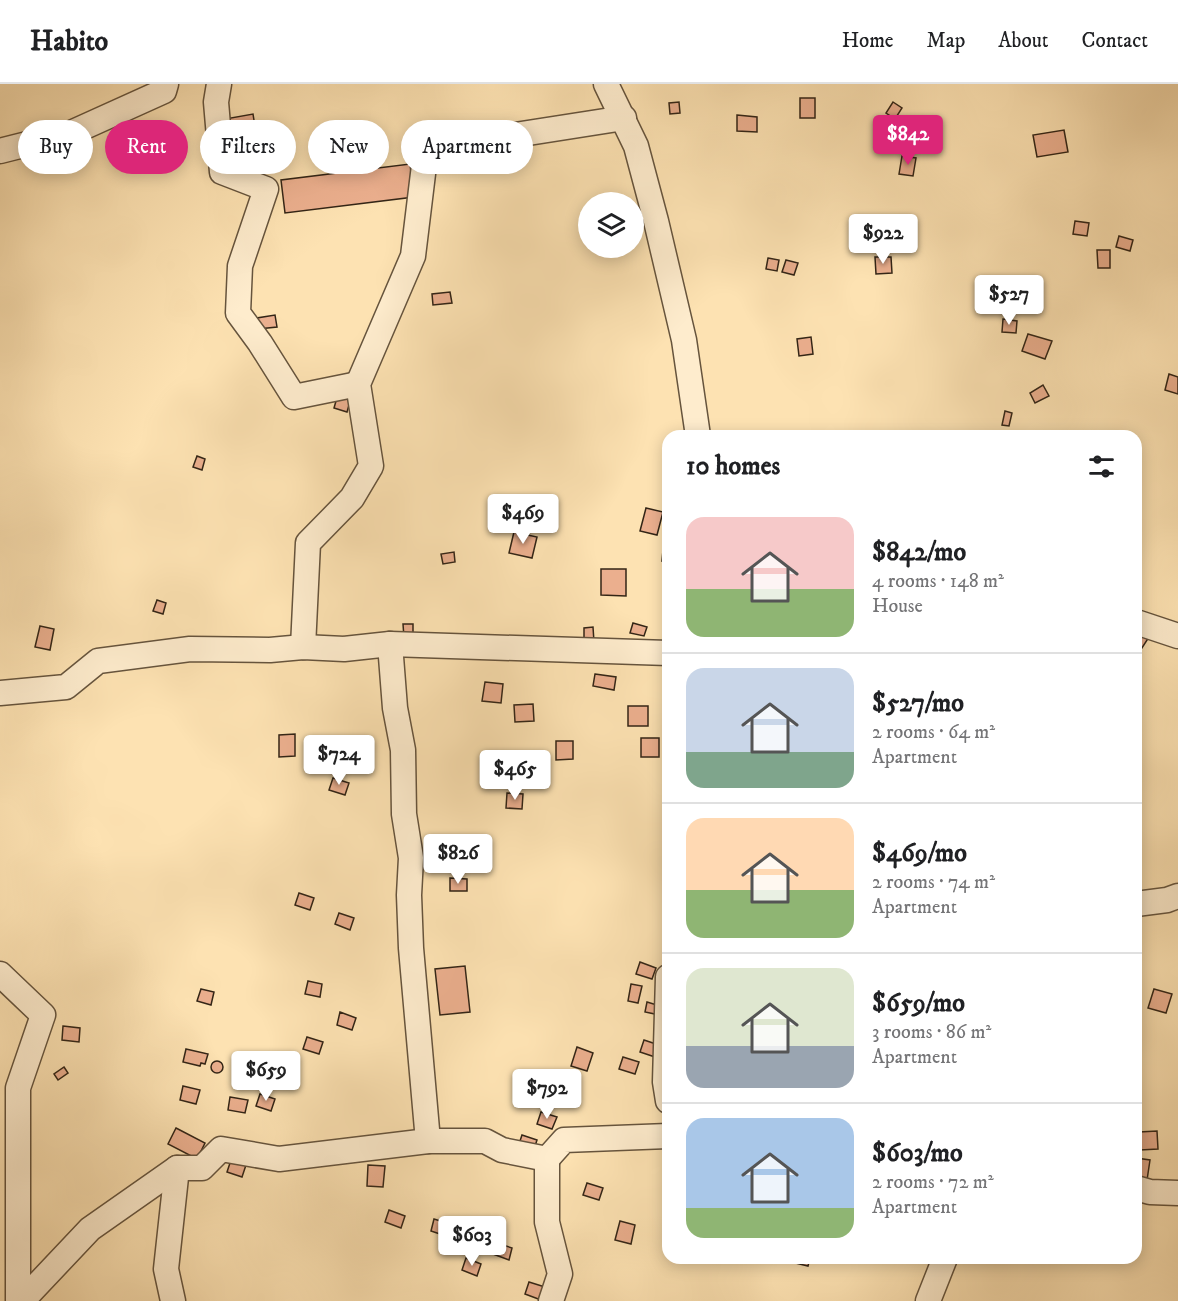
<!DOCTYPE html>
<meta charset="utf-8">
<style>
:root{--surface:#fff;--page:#f2f2f2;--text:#202124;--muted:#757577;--line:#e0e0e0;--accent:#db2777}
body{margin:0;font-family:"IM FELL DW Pica",serif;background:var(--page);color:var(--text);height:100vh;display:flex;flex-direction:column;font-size:22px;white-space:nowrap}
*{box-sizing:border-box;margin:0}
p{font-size:20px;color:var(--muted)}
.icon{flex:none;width:33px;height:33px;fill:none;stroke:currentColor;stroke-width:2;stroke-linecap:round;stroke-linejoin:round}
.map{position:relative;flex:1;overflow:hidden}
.sheet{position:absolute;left:662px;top:346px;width:480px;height:834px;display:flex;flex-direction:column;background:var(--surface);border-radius:18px;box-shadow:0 3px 15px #0003}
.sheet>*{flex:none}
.guide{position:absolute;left:18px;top:36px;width:554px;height:54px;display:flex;gap:12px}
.tools{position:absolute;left:578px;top:108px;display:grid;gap:12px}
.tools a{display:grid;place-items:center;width:66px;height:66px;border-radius:50%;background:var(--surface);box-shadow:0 3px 15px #0003;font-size:30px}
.price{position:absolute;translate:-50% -51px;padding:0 14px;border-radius:6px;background:#fff;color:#222;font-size:20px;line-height:39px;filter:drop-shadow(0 2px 3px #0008)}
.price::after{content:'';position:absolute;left:50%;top:36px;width:18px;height:14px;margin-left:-9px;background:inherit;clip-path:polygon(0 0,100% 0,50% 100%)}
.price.current{background:var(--accent);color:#fff}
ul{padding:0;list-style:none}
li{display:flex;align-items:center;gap:18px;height:150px;padding:0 24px}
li+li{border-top:2px solid var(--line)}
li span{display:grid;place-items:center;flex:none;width:168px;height:120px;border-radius:18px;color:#555}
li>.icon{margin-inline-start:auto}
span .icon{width:72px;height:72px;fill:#fffc;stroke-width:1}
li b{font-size:26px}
h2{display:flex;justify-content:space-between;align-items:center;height:72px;padding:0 24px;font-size:26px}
.tag{padding:0 21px;border-radius:27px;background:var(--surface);box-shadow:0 3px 15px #0003;font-size:21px;line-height:54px}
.tag.current{background:var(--accent);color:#fff}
header{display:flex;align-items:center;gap:36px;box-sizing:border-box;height:84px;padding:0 30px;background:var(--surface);border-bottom:2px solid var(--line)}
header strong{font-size:28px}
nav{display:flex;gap:33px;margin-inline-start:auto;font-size:21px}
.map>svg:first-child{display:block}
.building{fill:#ebaf8e;stroke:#332516;stroke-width:1.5}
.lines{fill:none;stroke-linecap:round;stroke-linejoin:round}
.minor-casing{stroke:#66543d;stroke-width:27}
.minor{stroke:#feeccd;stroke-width:24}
</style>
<header>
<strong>Habito</strong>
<nav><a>Home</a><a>Map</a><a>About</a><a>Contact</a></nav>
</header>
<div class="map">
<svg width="1178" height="1217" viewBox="0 0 1178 1217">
<rect width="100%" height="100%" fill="#fde2b2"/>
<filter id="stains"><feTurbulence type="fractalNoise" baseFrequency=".00333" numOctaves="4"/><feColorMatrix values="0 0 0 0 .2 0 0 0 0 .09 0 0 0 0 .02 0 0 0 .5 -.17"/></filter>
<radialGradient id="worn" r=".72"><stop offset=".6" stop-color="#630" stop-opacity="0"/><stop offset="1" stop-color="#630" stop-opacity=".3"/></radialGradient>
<g class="building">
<rect x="800" y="14" width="15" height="20"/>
<path d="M679,18L680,29L670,30L669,19Z"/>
<path d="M893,18L902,24L895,35L886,29Z"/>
<path d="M253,30L260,74L233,79L225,35Z"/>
<path d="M737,31L757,33V48L737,47Z"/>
<path d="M1064,46L1068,68L1037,73L1033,51Z"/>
<path d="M902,72L916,74L913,92L899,90Z"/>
<path d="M410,80L414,113L285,129L281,96Z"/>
<path d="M1075,137L1089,139L1087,152L1073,150Z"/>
<path d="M1119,152L1133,156L1130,167L1116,163Z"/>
<path d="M1097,166H1110V184H1098Z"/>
<path d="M875,173H891L892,189L876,190Z"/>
<path d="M768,174L779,176L777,187L766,185Z"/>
<path d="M786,176L798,179L794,191L782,188Z"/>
<path d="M1022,196L1033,199L1029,217L1017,214Z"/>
<path d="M450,208L452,219L433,221L432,210Z"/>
<path d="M275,231L277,243L258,245L257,234Z"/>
<path d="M1003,235L1017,237L1016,249L1002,248Z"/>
<path d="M1028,250L1052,257L1045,275L1022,267Z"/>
<path d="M811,253L813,270L799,272L797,255Z"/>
<path d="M1169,290L1178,293V310L1165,306Z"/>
<path d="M1043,301L1049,312L1035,319L1030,309Z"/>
<path d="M338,310L351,314L347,328L334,324Z"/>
<path d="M1005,327L1012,329L1009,342L1002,341Z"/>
<path d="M197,372L205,375L202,386L193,383Z"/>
<path d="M646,424L663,428L657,451L640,447Z"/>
<path d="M514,448L537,453L532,474L509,469Z"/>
<path d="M664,455L668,456V478L662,477Z"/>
<path d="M454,468L455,478L443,480L441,470Z"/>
<path d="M601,485H626V512L601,511Z"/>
<path d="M157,516L166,519L163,530L153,527Z"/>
<path d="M633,539L647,543L644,552L630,549Z"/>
<path d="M403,540H413V554H404Z"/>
<path d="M40,542L54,545L50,566L35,563Z"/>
<path d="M593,543L594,558H584V544Z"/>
<path d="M1142,549L1149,553L1140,567L1136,564V559Z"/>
<path d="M595,590L616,593L614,606L593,602Z"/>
<path d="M485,598L503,600L501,619L482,617Z"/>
<path d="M533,620L534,637L515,638L514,621Z"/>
<rect x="628" y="622" width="20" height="20"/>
<path d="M295,650V672L279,673V651Z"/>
<rect x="641" y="654" width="18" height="19"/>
<path d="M556,657H573V675L556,676Z"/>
<path d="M333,694L349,699L345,711L329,706Z"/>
<path d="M507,709L523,710L522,725L506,724Z"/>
<path d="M450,794L467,795V807H450Z"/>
<path d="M299,809L314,814L310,826L295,821Z"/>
<path d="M339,829L354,834L350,846L335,840Z"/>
<path d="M640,878L656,884L652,895L636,890Z"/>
<path d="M465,882L470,928L440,931L435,885Z"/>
<path d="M308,897L322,900L320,913L305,910Z"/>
<path d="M631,900L642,902L638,919L628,917Z"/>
<path d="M201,905L214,908L211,921L197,917Z"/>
<path d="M1154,905L1172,910L1166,929L1148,924Z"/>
<path d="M647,918L657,921L655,930L645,928Z"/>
<path d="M340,928L356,934L352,946L337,941Z"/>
<path d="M63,942L80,944L79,958L62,956Z"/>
<path d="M307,953L323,958L319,970L303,965Z"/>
<path d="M644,956L659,961L655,973L640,968Z"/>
<path d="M577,963L593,969L587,987L571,982Z"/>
<path d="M186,965L208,970L205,980L201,979L200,982L183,978Z"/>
<path d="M623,973L639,978L635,990L619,985Z"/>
<circle cx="217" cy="983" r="6"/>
<path d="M64,983L68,989L58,996L54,990Z"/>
<path d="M183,1002L200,1006L196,1020L180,1016Z"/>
<path d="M260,1010L275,1015L271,1027L256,1022Z"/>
<path d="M230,1013L248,1016L245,1029L228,1026Z"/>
<path d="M541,1028L557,1033L552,1045L537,1040Z"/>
<path d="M176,1044L205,1059L197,1075L168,1060Z"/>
<path d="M1157,1047L1158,1065L1140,1066L1139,1048Z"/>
<path d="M522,1051L537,1056L533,1068L518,1063Z"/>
<path d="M1136,1074L1150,1076L1147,1096L1136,1094Z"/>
<path d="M231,1076L246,1081L242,1093L227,1088Z"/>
<path d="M368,1081L385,1082L383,1103L367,1102Z"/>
<path d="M587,1099L603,1104L599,1116L583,1111Z"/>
<path d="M389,1126L405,1132L401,1144L385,1138Z"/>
<path d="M434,1135L450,1140L446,1152L431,1147Z"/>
<path d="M620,1137L635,1141L631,1160L615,1156Z"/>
<path d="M497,1159L512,1164L509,1176L493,1170Z"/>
<path d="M466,1174L481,1180L477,1192L462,1186Z"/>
<path d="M792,1174H810L808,1182L791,1178Z"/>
<path d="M529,1198L545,1203L541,1216L525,1210Z"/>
</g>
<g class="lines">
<defs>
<g id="minor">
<path d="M219,0L216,18L222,88L266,105L240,182L238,229L260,259L294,313L358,300"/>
<path d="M606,0L636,62L656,137L684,256L698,352"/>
<path d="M0,67L71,49L164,7L166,0"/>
<path d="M1136,538L1178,552"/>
<path d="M390,560L395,624L403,666L404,730L411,774L409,811L411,864L428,1057"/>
<path d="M303,563L308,459L352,414L371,382L358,300L413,172L426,65L624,34"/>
<path d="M0,609L66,603L98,577L190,565L270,566L303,563L344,565L390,560L668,569"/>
<path d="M1136,820L1167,816L1178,812"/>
<path d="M0,890L43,931L18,1004V1217"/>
<path d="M668,893L665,998L668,1017"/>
<path d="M547,1075V1138L560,1190L551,1217"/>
<path d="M1136,1104L1150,1108L1178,1109"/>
<path d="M22,1217L90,1145L177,1084"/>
<path d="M173,1217L166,1185L177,1084H202L221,1065L279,1075L428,1057H485L502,1066L547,1075L564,1056L668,1052"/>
<path d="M928,1217L945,1174"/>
</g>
</defs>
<use href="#minor" class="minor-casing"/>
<use href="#minor" class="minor"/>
</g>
<rect width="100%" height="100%" filter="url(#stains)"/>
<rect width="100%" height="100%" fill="url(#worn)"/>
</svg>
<div class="tools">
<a><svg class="icon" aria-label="layers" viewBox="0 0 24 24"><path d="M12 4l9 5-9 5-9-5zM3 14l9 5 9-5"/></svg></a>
</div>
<b class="price current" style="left:908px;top:82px">$842</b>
<b class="price" style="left:883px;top:181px">$922</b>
<b class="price" style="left:1009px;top:242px">$527</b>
<b class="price" style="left:523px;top:461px">$469</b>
<b class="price" style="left:339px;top:702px">$724</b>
<b class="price" style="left:515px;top:717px">$465</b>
<b class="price" style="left:458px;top:801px">$826</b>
<b class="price" style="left:266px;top:1018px">$659</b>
<b class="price" style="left:547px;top:1036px">$792</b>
<b class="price" style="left:472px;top:1183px">$603</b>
<div class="guide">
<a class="tag">Buy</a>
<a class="tag current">Rent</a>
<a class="tag">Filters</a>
<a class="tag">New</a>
<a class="tag">Apartment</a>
</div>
<section class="sheet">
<h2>10 homes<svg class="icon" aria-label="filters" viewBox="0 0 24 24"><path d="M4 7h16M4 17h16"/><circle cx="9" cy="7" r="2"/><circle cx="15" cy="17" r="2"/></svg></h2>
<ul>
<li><span style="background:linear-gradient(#f6c9c9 60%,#8fb573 0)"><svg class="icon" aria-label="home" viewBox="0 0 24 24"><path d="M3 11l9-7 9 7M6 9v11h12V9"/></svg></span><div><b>$842/mo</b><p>4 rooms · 148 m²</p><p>House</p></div></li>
<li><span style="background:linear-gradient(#c9d6e8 70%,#7fa58c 0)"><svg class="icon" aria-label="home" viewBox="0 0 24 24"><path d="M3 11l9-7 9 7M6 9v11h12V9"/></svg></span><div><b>$527/mo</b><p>2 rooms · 64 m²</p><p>Apartment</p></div></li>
<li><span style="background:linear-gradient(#ffd9b3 60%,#8fb573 0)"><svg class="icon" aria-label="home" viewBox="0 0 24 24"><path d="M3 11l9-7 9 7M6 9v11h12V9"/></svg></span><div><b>$469/mo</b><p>2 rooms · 74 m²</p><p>Apartment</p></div></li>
<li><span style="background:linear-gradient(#dfe7d0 65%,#9aa5b1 0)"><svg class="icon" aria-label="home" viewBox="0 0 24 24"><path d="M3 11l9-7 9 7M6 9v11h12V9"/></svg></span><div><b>$659/mo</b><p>3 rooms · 86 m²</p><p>Apartment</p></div></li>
<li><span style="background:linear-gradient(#a9c7e8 75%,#8fb573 0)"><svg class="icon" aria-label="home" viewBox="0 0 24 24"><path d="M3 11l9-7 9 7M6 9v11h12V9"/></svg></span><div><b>$603/mo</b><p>2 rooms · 72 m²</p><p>Apartment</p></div></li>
</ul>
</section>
</div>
